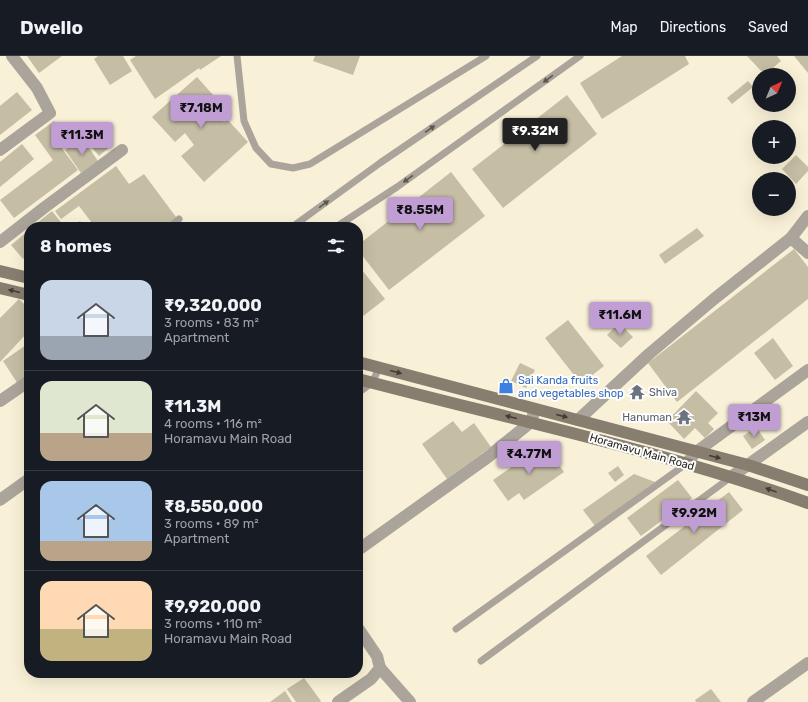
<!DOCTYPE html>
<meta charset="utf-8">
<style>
:root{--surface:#171b24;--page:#242831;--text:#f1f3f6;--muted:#9ea1a6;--line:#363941;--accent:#c09ed3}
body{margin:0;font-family:Rubik,sans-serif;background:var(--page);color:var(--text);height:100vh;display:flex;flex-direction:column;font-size:15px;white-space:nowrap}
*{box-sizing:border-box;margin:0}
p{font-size:13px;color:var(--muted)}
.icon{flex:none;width:22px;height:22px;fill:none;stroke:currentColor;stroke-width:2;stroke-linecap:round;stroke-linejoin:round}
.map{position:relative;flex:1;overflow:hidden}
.drawer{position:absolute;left:24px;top:166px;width:339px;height:456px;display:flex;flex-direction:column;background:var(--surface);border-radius:16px;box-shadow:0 4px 16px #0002}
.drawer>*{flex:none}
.needle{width:26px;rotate:44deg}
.fabs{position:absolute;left:752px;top:12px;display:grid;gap:8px}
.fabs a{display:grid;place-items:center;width:44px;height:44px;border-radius:50%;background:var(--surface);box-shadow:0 4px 16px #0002;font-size:20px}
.price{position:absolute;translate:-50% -34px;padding:0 9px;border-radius:4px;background:var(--accent);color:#111;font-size:13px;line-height:26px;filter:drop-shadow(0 1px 2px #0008)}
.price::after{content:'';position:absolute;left:50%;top:24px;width:12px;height:9px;margin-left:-6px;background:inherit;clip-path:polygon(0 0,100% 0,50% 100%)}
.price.selected{background:#222;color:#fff}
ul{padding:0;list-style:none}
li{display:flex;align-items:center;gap:12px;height:100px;padding:0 16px}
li+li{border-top:1px solid var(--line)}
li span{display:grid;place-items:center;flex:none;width:112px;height:80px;border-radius:12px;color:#555}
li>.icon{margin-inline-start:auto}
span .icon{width:48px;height:48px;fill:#fffc;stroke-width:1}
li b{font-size:17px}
h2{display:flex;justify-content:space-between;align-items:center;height:48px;padding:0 16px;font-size:17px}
header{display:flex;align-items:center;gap:24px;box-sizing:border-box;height:56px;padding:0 20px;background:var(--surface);border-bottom:1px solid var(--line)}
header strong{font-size:19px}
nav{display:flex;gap:22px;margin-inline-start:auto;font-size:14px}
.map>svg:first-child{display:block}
.building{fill:#c5bda4}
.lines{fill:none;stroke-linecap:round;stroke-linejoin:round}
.lane{stroke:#aaa49a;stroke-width:7}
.street{stroke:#aaa49a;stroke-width:12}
.secondary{stroke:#887e70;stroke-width:12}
.oneway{fill:#5c584f}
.oneway2{fill:#423d32}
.labels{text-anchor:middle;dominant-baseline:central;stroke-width:4;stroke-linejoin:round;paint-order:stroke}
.shop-label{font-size:11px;fill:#366cbe;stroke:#fff;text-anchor:start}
.worship-label{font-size:11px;fill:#5b616d;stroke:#fff;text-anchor:start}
.street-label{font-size:11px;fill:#1d1a11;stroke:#fff}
</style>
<header>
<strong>Dwello</strong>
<nav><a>Map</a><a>Directions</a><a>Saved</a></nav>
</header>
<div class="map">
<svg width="808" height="646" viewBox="0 0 808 646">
<rect width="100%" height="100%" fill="#f9f1d7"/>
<g class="building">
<path d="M27,0H62L39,17Z"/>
<path d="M98,0H123L132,15L110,29L94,3Z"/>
<path d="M136,0H221L200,14L199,12L155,43L130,4Z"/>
<path d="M315,0H360L353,19L313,5Z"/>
<path d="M622,0H685L689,8L602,63L580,27Z"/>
<path d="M747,0H777L781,5L765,19Z"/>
<path d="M794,0H808V17Z"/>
<path d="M197,21L221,48L214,54L224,66L227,63L248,86L204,126L181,100L194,89L185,77L175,86L152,61Z"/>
<path d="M748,25L753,31L732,48L727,42Z"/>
<path d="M17,36L32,54L0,79V50Z"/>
<path d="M567,39L597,78L503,152L472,113Z"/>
<path d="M54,65L69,85L61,91L78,114L14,162L0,144L53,104L35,79Z"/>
<path d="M95,68L112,89L99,100L82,79Z"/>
<path d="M82,82L98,105L81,117L65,94Z"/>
<path d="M22,88L34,103L0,131V106Z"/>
<path d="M796,99L808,111V115L796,128L782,113Z"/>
<path d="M116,110L129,128L144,118L176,161L163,171H95L79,150L61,163L55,155Z"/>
<path d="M451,116L485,160L389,234L358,194V189Z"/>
<path d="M52,155L64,170L63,171H32Z"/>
<path d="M80,165L85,171H72Z"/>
<path d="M697,172L704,180L665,208L659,199Z"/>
<path d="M29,174V198L23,203L11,189Z"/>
<path d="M794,193L808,211V243L677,346L648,307Z"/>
<path d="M358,209L385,243L358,264Z"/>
<path d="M19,243L29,253V275L0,306V262Z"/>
<path d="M568,264L604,310L581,328L545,282Z"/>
<path d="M619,267L633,281L621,292L607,279Z"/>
<path d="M773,282L793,310L775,324L754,297Z"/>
<path d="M29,287V321L18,328L3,305Z"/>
<path d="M520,307L535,314L526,332L511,325Z"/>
<path d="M696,335L718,357L708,367L714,373L705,382L695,372L684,383L667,365Z"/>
<path d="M453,365L462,376L474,367L491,391L447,423L422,388Z"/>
<path d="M756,371L765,384L752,393L743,380Z"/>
<path d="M544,388L564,416L524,444L519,437L508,445L493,424Z"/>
<path d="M618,410L624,419L615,426L608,417Z"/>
<path d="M634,418L655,426L595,470L583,454Z"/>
<path d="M678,424L692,442L641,480L627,462Z"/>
<path d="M729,436L743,454L661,519L646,500Z"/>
<path d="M304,622L321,645L320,646H296L287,633Z"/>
<path d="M711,633L721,646H696L695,644Z"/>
<path d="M285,635L292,646H270Z"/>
</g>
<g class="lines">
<g class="lane">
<path d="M237,0L244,65L256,92L271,108L293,112L310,108L486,0"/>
<path d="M169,171L179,163"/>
<path d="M292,171L380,107L537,0"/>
<path d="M336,171L397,131L580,0"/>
<path d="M358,337L372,327L379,312"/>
<path d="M456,573L686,408"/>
<path d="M481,605L731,421"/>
</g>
<g class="street">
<path d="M0,94L50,57L37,32L12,0"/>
<path d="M791,182L808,160"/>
<path d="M0,186L45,151L122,94"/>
<path d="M0,345L29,325"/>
<path d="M578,364L649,298L714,243L791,182L808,197"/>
<path d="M686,408L696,396L808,314"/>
<path d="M731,421L808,366"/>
<path d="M0,444L29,423"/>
<path d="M358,494L488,401L531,366L535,353"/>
<path d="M380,612L410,646"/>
<path d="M338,646L371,623L380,612L377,600L358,572"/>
<path d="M753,646L808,607"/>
</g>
<g class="secondary">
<path d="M0,215L29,222"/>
<path d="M0,232L29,239"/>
<path d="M358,306L748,409L808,429"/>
<path d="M358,323C509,363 661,394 808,447"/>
</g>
</g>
<defs><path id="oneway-solid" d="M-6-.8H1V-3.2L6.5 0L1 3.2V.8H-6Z"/></defs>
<g class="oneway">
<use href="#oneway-solid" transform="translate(548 23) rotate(144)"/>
<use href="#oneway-solid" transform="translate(430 73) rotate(-34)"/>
<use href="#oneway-solid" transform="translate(408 123) rotate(144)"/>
<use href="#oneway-solid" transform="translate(324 148) rotate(-36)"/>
</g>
<g class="oneway2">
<use href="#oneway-solid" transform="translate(14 235) rotate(-166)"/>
<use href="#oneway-solid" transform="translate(396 316) rotate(15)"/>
<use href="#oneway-solid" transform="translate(562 360) rotate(14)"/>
<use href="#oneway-solid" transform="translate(511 361) rotate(-166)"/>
<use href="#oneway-solid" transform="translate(715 401) rotate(14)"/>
<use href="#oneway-solid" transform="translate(771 434) rotate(-160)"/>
</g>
<defs>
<symbol id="shop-bare" viewBox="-9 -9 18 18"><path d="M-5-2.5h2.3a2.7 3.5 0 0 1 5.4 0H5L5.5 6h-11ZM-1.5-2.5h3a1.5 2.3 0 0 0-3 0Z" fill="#3f7fe0" stroke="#fff" stroke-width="2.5" paint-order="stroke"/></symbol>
<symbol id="temple-bare" viewBox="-9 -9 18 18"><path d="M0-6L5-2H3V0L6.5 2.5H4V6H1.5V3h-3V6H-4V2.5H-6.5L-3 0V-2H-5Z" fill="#6b7280" stroke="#fff" stroke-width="2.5" paint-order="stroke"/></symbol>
</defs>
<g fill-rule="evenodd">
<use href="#shop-bare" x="495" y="319" width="22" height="22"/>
<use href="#temple-bare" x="626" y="325" width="22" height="22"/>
<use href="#temple-bare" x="673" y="350" width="22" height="22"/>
</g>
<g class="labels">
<g class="shop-label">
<text x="518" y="324">Sai Kanda fruits<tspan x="518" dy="13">and vegetables shop</tspan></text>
</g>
<g class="worship-label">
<text x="649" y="336">Shiva</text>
<text x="672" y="361" text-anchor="end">Hanuman</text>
</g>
<g class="street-label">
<text transform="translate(642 396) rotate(16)">Horamavu Main Road</text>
</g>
</g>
</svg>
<div class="fabs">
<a><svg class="needle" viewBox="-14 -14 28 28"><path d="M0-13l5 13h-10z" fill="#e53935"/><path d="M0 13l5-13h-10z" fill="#9ea1a6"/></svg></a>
<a>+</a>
<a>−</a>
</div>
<b class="price" style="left:201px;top:73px">₹7.18M</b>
<b class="price selected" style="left:535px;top:96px">₹9.32M</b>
<b class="price" style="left:82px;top:100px">₹11.3M</b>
<b class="price" style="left:420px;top:175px">₹8.55M</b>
<b class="price" style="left:620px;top:280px">₹11.6M</b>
<b class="price" style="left:754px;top:382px">₹13M</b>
<b class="price" style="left:529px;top:419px">₹4.77M</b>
<b class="price" style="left:694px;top:478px">₹9.92M</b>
<section class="drawer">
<h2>8 homes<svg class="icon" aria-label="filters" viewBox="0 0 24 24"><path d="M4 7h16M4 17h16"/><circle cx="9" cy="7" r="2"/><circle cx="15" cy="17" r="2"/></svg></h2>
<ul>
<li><span style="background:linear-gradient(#c9d6e8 70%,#9aa5b1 0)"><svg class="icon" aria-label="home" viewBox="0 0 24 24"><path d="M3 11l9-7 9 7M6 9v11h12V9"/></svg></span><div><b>₹9,320,000</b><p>3 rooms · 83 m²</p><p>Apartment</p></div></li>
<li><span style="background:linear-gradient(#dfe7d0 65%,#b9a48a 0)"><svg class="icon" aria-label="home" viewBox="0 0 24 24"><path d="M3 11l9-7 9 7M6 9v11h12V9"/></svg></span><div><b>₹11.3M</b><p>4 rooms · 116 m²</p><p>Horamavu Main Road</p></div></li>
<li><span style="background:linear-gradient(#a9c7e8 75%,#b9a48a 0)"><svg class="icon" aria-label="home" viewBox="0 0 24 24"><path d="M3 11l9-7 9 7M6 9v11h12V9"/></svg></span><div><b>₹8,550,000</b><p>3 rooms · 89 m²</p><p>Apartment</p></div></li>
<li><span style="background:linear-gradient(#ffd9b3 60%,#c2b280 0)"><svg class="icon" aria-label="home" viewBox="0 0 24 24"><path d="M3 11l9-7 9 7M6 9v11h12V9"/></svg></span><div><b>₹9,920,000</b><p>3 rooms · 110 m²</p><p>Horamavu Main Road</p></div></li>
</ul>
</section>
</div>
